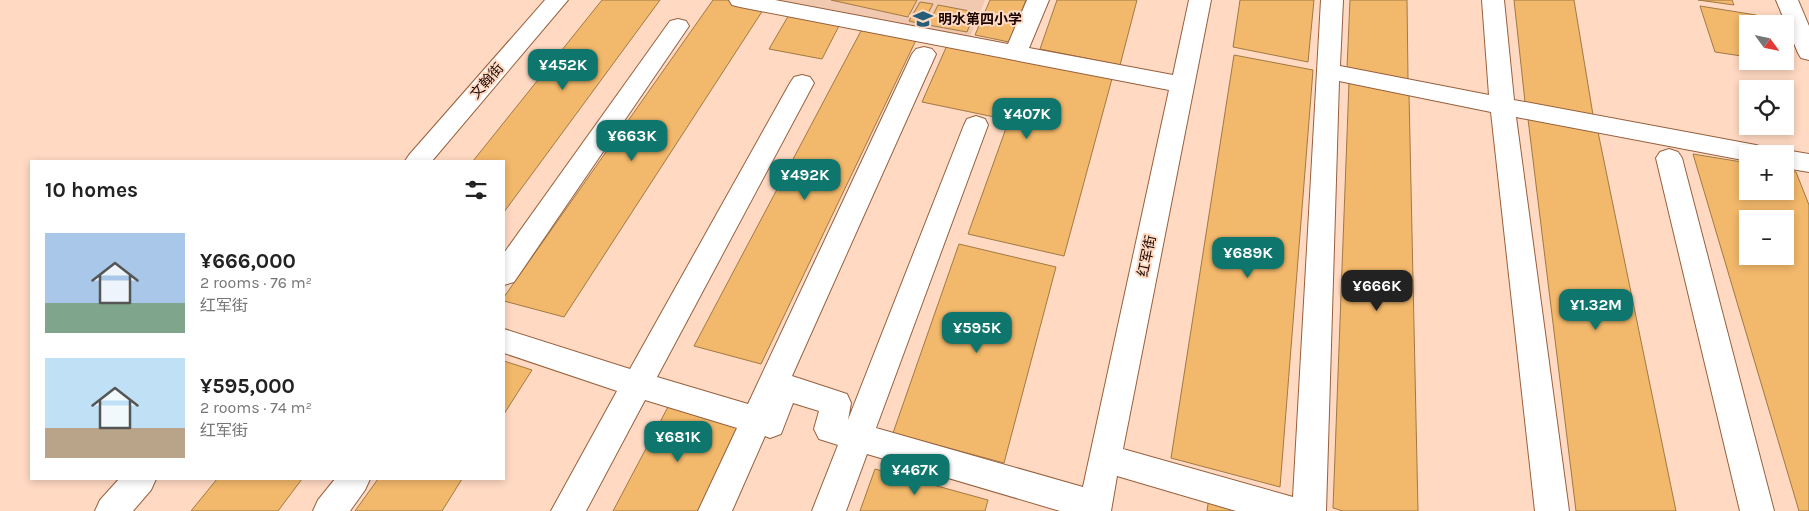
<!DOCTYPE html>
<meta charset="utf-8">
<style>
:root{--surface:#fff;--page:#f2f2f2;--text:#222;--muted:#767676;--accent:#0f766e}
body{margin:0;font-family:Karla,"Noto Sans SC",sans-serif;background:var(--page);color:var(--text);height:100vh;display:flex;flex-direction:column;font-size:19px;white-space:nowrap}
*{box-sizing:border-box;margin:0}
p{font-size:16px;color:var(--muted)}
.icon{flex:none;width:28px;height:28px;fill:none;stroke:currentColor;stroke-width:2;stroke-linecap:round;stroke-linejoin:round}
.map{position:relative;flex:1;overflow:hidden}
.details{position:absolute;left:30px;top:160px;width:475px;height:320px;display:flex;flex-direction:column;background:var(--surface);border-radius:0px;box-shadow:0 2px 8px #0003}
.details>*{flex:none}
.needle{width:32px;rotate:123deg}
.tools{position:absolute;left:1739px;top:15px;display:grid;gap:10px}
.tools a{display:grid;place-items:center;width:55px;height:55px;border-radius:0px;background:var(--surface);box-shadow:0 2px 8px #0003;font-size:25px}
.price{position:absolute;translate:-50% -42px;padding:0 11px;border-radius:10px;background:var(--accent);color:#fff;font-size:16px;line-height:32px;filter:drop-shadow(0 1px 2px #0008)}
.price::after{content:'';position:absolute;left:50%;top:30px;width:15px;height:11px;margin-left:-8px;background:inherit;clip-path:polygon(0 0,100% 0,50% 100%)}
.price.active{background:#222;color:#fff}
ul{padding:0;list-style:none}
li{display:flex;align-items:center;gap:15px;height:125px;padding:0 15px}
li span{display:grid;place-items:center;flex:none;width:140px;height:100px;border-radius:0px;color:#555}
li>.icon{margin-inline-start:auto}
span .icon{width:60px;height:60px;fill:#fffc;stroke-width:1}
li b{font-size:21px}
h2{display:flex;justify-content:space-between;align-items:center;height:60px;padding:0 15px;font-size:21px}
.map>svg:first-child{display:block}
.built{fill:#f1c8b0}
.building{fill:#f2b86b;stroke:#a27943;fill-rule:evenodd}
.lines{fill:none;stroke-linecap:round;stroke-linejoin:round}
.minor-casing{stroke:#97603d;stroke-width:2}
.minor{fill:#fff;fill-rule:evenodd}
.labels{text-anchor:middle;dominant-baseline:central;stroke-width:4;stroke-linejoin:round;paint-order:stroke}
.poi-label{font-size:14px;font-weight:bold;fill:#190600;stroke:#ffd9c2;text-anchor:start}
.street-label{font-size:14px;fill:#190600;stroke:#ffd9c2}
</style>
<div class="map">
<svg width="1809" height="511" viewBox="0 0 1809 511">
<rect width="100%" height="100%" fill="#ffd9c2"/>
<path class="built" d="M769,0H985L969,39Z"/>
<g class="building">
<path d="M602,0H660L504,212V161H473Z"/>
<path d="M713,0H727L765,7L564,317L504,301V297Z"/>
<path d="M831,0H917L908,17Z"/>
<path d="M990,0H1026L1009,42L975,35Z"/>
<path d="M1057,0H1137L1120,65L1040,49Z"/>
<path d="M1240,0H1314L1308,62L1233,47Z"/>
<path d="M1350,0H1407L1408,79L1347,68Z"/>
<path d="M1514,0H1574L1593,115L1525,102Z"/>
<path d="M1698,0H1732L1734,5Z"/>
<path d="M920,2L933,4L922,24L909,21Z"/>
<path d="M938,5L975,12L967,32L928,25Z"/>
<path d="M1700,6L1756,15L1759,24H1748V57L1715,52Z"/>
<path d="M790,13L841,22L822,59L769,49Z"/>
<path d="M862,29L917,38L761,364L694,346Z"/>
<path d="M948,43L1113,75L1064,256L968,234L1009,120L922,102Z"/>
<path d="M1234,55L1313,70L1280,487L1171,458Z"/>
<path d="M1349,82L1409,94L1418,511H1343L1333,508Z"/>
<path d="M1528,119L1598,132L1676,511H1576Z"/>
<path d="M1693,154L1748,163V191H1785V170L1796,172L1809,205V511H1799ZM1748,219H1785V256H1748Z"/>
<path d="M959,244L1056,267L1004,463L893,433Z"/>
<path d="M504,361L532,370L504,414Z"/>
<path d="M669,405L739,425L699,511H613Z"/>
<path d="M875,469L988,500L985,511H860Z"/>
<path d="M217,479H302L278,511H191Z"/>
<path d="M378,479H462L442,511H355Z"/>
<path d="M1209,497L1260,511H1207Z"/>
</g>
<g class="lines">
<defs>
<g id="minor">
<path d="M545,0H568L432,161H405L409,155Z"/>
<path d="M729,0H775L1008,44L1027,0H1049L1029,48L1173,75L1189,0H1211L1123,449L1293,497L1321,0H1343L1340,66L1489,95L1482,0H1504L1514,100L1756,145L1765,148L1768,154H1748V161L1516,117L1569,511H1535L1491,112L1339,81L1326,511H1236L1117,476L1111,511H1060L867,454L846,511H812L838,445L819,439L814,429L819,411L793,403L781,434L770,438L765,436L732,511H698L737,428L645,400L586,511H551L617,391L504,353V329L630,369L790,83L794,77L802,75L810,77L814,83L657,377L748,404L912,54L916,49L924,47L932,49L936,54L792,376L847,394L851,403L848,420L964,125L967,119L976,116L985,119L988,125L876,428L1083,487L1169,90L740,7L732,5Z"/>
<path d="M1776,0H1798L1809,26V60L1801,58L1798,53Z"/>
<path d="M678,19L686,21L689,26L514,282L504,285V253L670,21Z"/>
<path d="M1669,149L1678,152L1682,158L1774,511H1740L1656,158L1660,152Z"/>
<path d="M1785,150L1809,154V172L1785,168V154H1775Z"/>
<path d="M119,479H156L151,490L133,511H95L100,500Z"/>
<path d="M335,479H370L365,490L350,511H313L318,500Z"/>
</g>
</defs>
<use href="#minor" class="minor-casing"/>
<use href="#minor" class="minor"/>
</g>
<defs>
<symbol id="school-bare" viewBox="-9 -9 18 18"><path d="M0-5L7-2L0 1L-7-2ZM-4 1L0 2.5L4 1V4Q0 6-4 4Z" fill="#265d78" stroke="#ffd9c2" stroke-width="2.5" paint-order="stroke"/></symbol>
</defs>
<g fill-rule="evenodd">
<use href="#school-bare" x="909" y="5" width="28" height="28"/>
</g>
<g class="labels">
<g class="poi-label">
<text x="938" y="19">明水第四小学</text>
</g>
<g class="street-label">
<text transform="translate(487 81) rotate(-49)">文翰街</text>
<text transform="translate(1147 256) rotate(-78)">红军街</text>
</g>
</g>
</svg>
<div class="tools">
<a><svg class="needle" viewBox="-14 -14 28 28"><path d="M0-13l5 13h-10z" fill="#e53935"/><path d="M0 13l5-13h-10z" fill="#767676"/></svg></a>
<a><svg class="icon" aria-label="locate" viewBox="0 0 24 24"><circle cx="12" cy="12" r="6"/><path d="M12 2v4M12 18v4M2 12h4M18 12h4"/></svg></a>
<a>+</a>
<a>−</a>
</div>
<b class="price" style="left:563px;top:91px">¥452K</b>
<b class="price" style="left:1027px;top:140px">¥407K</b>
<b class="price" style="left:632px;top:162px">¥663K</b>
<b class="price" style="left:805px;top:201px">¥492K</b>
<b class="price" style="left:1248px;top:279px">¥689K</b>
<b class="price active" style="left:1377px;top:312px">¥666K</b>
<b class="price" style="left:1596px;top:331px">¥1.32M</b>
<b class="price" style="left:977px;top:354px">¥595K</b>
<b class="price" style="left:678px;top:463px">¥681K</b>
<b class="price" style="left:915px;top:496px">¥467K</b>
<section class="details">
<h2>10 homes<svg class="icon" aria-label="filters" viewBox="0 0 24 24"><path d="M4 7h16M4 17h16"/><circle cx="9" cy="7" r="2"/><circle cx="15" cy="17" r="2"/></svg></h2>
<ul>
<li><span style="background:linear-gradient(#a9c7e8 70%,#7fa58c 0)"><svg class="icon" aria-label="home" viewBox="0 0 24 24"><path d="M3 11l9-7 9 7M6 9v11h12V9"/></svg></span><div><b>¥666,000</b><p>2 rooms · 76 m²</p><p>红军街</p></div></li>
<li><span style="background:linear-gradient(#bfe0f5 70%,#b9a48a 0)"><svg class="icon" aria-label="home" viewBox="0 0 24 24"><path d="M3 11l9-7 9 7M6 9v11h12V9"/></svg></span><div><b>¥595,000</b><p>2 rooms · 74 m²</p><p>红军街</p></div></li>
</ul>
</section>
</div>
